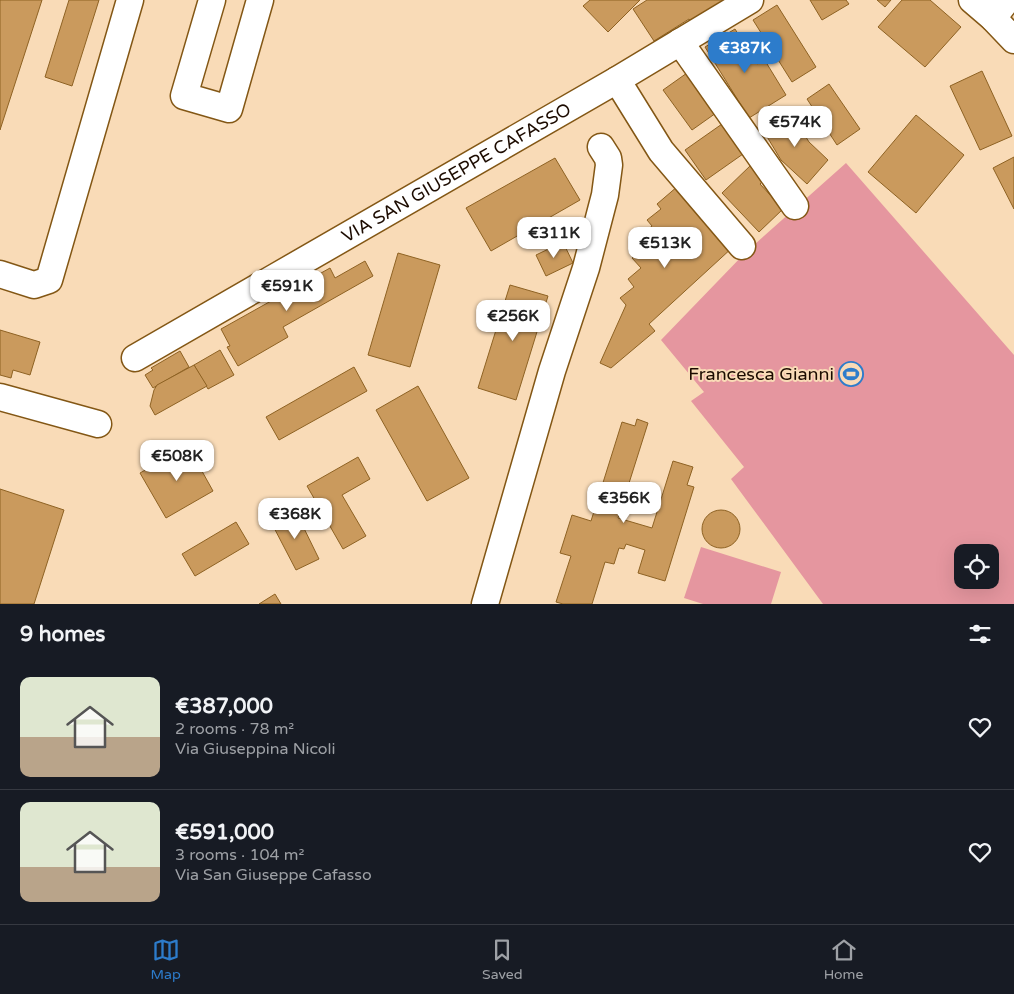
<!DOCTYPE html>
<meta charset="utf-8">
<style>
:root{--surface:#171b24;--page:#20242c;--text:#f1f3f6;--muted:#9ea1a6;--line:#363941;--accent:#2d7ccb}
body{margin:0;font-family:"Varela Round",sans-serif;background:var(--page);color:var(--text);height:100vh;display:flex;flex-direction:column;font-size:19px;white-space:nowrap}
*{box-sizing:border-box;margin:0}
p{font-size:16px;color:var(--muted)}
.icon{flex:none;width:28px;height:28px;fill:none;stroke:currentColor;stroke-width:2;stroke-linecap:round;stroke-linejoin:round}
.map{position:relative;height:604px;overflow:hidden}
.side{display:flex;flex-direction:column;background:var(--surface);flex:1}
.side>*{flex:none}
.fabs{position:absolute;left:954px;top:544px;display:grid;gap:10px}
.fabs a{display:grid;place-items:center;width:45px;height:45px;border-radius:10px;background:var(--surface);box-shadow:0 5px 20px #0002;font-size:25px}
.price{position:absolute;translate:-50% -42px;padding:0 11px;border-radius:10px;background:#fff;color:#222;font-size:16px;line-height:32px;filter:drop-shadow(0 1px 2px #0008)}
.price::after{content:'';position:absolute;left:50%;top:30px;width:15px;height:11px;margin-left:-8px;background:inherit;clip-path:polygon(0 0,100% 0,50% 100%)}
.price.current{background:var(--accent);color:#fff}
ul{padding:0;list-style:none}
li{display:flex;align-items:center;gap:15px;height:125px;padding:0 20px}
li+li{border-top:1px solid var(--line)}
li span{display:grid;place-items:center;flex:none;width:140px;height:100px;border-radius:10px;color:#555}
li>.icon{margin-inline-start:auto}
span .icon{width:60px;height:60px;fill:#fffc;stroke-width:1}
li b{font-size:21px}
h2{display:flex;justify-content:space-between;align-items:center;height:60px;padding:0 20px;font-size:21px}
.dock{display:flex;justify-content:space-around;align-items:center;height:70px;border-top:1px solid var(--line);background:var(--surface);font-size:14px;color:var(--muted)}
.dock a{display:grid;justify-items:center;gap:2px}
.dock .current{color:var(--accent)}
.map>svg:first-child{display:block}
.green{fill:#e5969f;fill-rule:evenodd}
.building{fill:#ca9a5d;stroke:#8e6223}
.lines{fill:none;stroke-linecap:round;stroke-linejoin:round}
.minor-casing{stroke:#835715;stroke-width:29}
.minor{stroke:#fff;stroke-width:26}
.labels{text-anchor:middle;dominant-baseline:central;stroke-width:4;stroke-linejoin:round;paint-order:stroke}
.street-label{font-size:18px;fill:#1c0b00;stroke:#f9dbb7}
.poi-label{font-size:18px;fill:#1c0b00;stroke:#f9dbb7;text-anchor:end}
</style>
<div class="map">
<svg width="1014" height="604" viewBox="0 0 1014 604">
<rect width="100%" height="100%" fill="#f9dbb7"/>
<g class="green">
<path d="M846,163L1014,355V604H823L731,479L744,467L691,401L704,392L661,340L745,253ZM962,552H990V580H962Z"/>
<path d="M701,547L781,572L771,604H703L684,598Z"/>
</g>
<g class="building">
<path d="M0,0H42L0,130Z"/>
<path d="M69,0H99L72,86L45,77Z"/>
<path d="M590,0H640L608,32L583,6Z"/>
<path d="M647,0H740L694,27L689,19L654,41L633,9Z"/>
<path d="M810,0H846L849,4L822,20Z"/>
<path d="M877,0H891L885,7Z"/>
<path d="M902,0H930L961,27L925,67L878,27Z"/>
<path d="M777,5L816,67L792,82L753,20Z"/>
<path d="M735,29L757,64L764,59L786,95L749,118L705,47Z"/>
<path d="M982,71L1012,136L980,150L950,86Z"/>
<path d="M687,73L716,113L692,130L663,90Z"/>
<path d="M829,84L860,129L837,145L807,99Z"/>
<path d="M791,113L809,142L828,160L807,184L781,160L763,130Z"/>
<path d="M916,115L964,155L916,213L868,172Z"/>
<path d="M722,124L743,154L706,180L685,150Z"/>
<path d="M1014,157V209L993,168Z"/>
<path d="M555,158L580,200L491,251L466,208Z"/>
<path d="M751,165L765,179L760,184L783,209L759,232L722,193Z"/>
<path d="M678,186L733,247L649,324L655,331L611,368L600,363L626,305L620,298L634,287L628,279L641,268L632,258L645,247L638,238L652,226L647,220L661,209L657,204Z"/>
<path d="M563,242L573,263L546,276L536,255Z"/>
<path d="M398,253L440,265L410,367L368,355Z"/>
<path d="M365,261L373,276L283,327L288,337L238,366L227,347L230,346L221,329L330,268L335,278Z"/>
<path d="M510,285L548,296L516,400L478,388Z"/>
<path d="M0,330L40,342L30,375L13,370L11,378L0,375Z"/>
<path d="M220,350L234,375L208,389L194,365Z"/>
<path d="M180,351L189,367L153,388L145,375L153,370L151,368Z"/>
<path d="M194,365L207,386L155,415L150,406L154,390L157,385Z"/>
<path d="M354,367L367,391L279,440L266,417Z"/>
<path d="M418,386L469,478L427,501L376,410Z"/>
<path d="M637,419L648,423L618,518L652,528L673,461L693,467L687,485L694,487L665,581L638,573L645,550L626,544L624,549L619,548L614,564L605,562L592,604H563L556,602L571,556L560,553L572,515L591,521L622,422L635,426Z"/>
<path d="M188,446L213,491L166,518L140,473Z"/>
<path d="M358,457L370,479L342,495L366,536L343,549L307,486Z"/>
<path d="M0,489L64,510L34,604H0Z"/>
<path d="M295,510L319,559L296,570L271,522Z"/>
<circle cx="721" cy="529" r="19"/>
<path d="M236,522L249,544L195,576L182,554Z"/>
<path d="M275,594L281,604H259Z"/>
</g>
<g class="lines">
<defs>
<g id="minor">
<path d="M212,0L184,96L229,109L260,0"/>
<path d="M972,0L993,18L1014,40"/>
<path d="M993,18L1007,0"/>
<path d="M680,42L795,206"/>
<path d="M617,80L661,151L742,246"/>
<path d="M0,274L34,285L49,280L130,0"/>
<path id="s1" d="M135,358L617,80L750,0"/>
<path d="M0,397L98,424"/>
<path d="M485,604L552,371L586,268L605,195L609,165L608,158L601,147"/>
</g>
</defs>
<use href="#minor" class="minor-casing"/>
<use href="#minor" class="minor"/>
</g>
<defs>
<symbol id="stadium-ring" viewBox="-11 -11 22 22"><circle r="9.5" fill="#f9dbb7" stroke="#2d7ccb" stroke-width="1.5"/><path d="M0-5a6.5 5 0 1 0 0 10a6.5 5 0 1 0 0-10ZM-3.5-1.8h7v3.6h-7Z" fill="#2d7ccb"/></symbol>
</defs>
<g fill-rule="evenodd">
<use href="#stadium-ring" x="837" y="360" width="28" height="28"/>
</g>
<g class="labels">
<g class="street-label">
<text stroke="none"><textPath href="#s1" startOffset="371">VIA SAN GIUSEPPE CAFASSO</textPath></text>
</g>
<g class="poi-label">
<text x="834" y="374">Francesca Gianni</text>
</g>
</g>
</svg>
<div class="fabs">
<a><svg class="icon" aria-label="locate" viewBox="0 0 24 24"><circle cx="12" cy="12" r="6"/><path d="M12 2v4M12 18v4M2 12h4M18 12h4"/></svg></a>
</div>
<b class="price current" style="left:745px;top:74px">€387K</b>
<b class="price" style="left:795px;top:148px">€574K</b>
<b class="price" style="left:554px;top:259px">€311K</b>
<b class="price" style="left:665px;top:269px">€513K</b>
<b class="price" style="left:287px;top:312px">€591K</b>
<b class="price" style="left:513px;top:342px">€256K</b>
<b class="price" style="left:177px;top:482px">€508K</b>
<b class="price" style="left:624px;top:524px">€356K</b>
<b class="price" style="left:295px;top:540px">€368K</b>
</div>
<section class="side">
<h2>9 homes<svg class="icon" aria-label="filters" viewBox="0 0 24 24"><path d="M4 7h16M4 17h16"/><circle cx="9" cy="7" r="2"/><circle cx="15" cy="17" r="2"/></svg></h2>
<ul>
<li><span style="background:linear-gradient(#dfe7d0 60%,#b9a48a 0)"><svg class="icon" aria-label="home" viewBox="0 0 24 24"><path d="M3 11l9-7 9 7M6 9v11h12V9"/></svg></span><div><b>€387,000</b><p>2 rooms · 78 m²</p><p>Via Giuseppina Nicoli</p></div><svg class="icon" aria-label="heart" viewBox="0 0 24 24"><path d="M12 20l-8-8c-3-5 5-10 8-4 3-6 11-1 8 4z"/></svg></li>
<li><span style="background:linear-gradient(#dfe7d0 65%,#b9a48a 0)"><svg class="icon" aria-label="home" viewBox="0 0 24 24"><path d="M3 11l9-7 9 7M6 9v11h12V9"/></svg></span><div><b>€591,000</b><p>3 rooms · 104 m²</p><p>Via San Giuseppe Cafasso</p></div><svg class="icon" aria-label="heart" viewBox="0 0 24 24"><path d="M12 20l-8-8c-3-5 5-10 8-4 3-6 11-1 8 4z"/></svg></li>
</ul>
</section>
<nav class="dock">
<a class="current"><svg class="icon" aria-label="map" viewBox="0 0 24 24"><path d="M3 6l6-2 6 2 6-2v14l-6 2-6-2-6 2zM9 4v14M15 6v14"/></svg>Map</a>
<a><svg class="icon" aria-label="saved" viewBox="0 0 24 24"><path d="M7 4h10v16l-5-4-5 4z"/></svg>Saved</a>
<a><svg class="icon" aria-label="home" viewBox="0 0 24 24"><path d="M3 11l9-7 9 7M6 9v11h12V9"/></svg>Home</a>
</nav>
